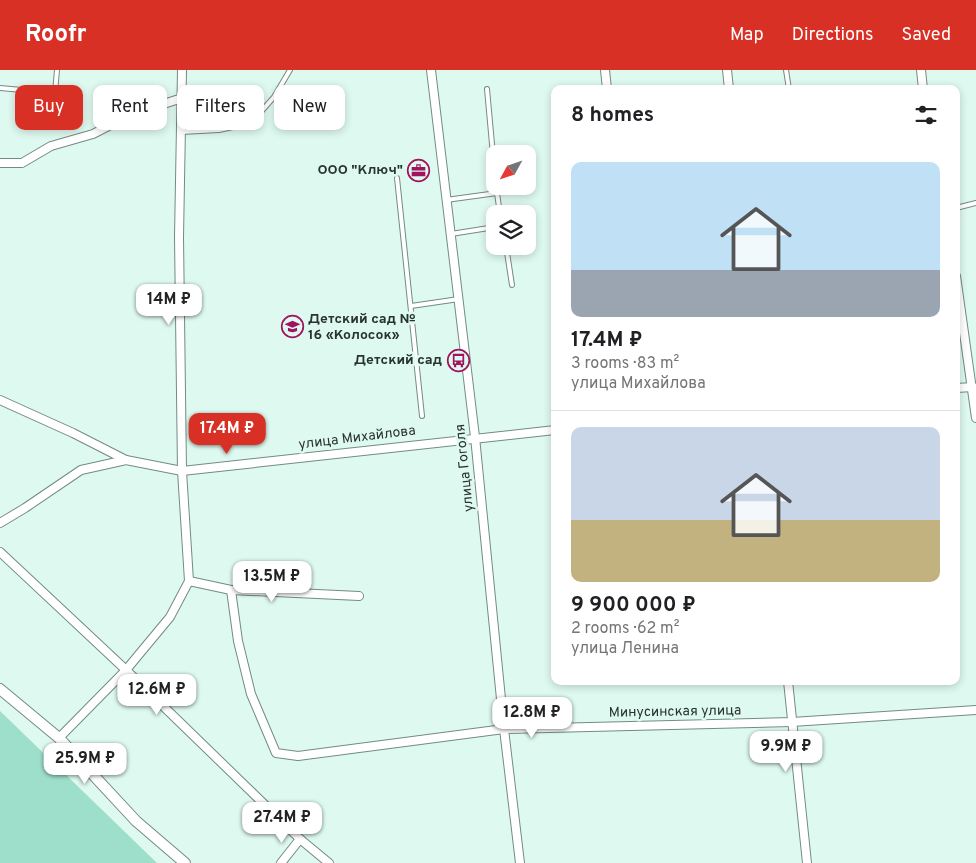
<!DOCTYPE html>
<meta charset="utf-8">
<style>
:root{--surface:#fff;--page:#f6f6f6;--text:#202124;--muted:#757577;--line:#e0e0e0;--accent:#d93025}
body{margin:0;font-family:Overpass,sans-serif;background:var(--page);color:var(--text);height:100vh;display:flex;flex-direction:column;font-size:19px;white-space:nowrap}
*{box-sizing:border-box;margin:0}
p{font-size:16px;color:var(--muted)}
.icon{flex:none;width:28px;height:28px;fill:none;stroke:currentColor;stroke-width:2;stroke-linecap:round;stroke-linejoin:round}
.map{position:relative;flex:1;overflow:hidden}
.sheet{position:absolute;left:551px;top:15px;width:409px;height:600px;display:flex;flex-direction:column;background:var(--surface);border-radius:10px;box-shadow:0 2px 8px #0003}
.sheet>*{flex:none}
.guide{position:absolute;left:15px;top:15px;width:461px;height:45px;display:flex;gap:10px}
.needle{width:32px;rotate:230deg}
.fabs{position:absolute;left:486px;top:75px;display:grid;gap:10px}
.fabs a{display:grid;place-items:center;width:50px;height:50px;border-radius:10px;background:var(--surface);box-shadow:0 2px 8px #0003;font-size:25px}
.price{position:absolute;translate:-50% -42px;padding:0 11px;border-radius:10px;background:#fff;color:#222;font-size:16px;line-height:32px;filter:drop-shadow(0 1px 2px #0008)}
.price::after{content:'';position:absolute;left:50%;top:30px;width:15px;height:11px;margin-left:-8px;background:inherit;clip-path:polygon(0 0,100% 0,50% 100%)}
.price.on{background:var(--accent);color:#fff}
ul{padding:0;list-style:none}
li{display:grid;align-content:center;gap:10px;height:265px;padding:0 20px}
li+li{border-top:1px solid var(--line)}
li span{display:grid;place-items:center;height:155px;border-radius:10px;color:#555}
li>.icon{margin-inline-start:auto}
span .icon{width:90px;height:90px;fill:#fffc;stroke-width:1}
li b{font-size:21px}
h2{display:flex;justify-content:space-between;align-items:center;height:60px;padding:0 20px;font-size:21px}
.tag{padding:0 18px;border-radius:10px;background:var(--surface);box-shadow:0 2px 8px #0003;font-size:18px;line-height:45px}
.tag.on{background:var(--accent);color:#fff}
header{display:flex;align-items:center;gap:30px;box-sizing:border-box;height:70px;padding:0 25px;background:var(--accent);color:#fff}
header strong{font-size:24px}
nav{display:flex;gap:28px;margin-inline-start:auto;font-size:18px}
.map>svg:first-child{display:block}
.green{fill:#9edfcc}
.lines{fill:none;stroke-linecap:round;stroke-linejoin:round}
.lane-casing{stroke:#738b84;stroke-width:6}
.street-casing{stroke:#738b84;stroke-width:10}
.secondary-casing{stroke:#738b84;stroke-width:12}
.lane{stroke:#fff;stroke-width:4}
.street{stroke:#fff;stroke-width:8}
.secondary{stroke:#fff;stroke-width:10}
.labels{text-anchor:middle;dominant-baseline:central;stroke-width:5;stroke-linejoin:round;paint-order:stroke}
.poi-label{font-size:14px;font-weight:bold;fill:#293330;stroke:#def9f0;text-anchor:end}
.street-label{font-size:14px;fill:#293330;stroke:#def9f0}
</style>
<header>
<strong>Roofr</strong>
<nav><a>Map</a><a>Directions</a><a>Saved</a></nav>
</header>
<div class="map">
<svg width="976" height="793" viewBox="0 0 976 793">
<rect width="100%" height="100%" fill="#def9f0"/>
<path class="green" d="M0,641L157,793H0Z"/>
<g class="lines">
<defs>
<g id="lane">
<path d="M786,0L789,19"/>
<path d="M0,18L55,23L57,0"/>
<path d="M487,19L495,107"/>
<path d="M181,62L219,60L251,53L274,27L290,0"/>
<path d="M397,108L422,346"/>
<path d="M496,116L500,144"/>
<path d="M446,130L497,123"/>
<path d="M956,138L976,133"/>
<path d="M451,164L495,157"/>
<path d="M506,176L512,215"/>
<path d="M411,236L459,229"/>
</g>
<g id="street">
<path d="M182,0L179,167L182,401L189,511"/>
<path d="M431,0L475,367L504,659L520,793"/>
<path d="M605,0L607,19"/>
<path d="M727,0L729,19"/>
<path d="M921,0L923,19"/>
<path d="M0,93H22L51,76L93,64L130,45L182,28"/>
<path d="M956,206L976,348"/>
<path d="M956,318L973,317"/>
<path d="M0,330L73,363L126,390"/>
<path d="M0,453L25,438L81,400L126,390L182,401L555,360"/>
<path d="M0,482L126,600L300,769L329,793"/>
<path d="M189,511L231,520L359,526"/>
<path d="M231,520L238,571L251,624L276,683L298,686L504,659L792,652L976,640"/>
<path d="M788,611L807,793"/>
<path d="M59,668L126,600L170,547L189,511"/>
<path d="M281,793L300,769"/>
</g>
<path id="secondary" d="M0,619L59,668L136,751L185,793"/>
</defs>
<use href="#lane" class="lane-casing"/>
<use href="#street" class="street-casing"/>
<use href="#secondary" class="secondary-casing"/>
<use href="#lane" class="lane"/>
<use href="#street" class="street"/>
<use href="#secondary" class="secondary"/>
</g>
<defs>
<symbol id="office-ring" viewBox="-11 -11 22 22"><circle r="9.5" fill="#def9f0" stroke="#a1135d" stroke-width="1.5"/><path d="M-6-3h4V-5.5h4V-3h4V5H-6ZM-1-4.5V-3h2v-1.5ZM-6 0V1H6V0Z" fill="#a1135d"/></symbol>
<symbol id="school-ring" viewBox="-11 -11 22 22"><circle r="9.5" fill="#def9f0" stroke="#a1135d" stroke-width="1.5"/><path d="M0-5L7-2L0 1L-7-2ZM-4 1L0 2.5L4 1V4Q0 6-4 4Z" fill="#a1135d"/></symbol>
<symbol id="bus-ring" viewBox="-11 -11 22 22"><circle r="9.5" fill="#def9f0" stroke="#a1135d" stroke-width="1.5"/><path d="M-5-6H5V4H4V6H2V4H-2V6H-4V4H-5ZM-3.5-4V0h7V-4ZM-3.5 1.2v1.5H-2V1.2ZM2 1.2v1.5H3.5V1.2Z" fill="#a1135d"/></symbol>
</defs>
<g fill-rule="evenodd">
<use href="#office-ring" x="406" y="88" width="25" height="25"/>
<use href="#school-ring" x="280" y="244" width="25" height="25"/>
<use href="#bus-ring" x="446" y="278" width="25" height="25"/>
</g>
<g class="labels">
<g class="poi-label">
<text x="403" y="100">ООО "Ключ"</text>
<text x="308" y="249" text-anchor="start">Детский сад №<tspan x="308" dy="16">16 «Колосок»</tspan></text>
<text x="442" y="290">Детский сад</text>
</g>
<g class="street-label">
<text transform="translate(357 368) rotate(-7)">улица Михайлова</text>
<text transform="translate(465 398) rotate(-96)">улица Гоголя</text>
<text transform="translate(675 642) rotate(-1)">Минусинская улица</text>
</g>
</g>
</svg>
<div class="fabs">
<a><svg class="needle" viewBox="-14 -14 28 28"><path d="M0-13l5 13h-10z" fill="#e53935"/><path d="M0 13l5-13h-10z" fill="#757577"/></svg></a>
<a><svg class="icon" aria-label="layers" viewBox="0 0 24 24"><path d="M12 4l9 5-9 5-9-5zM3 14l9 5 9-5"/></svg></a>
</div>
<b class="price" style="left:169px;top:256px">14M ₽</b>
<b class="price on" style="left:227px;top:385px">17.4M ₽</b>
<b class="price" style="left:272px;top:533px">13.5M ₽</b>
<b class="price" style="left:157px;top:646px">12.6M ₽</b>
<b class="price" style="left:532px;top:669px">12.8M ₽</b>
<b class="price" style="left:786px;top:703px">9.9M ₽</b>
<b class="price" style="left:85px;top:715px">25.9M ₽</b>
<b class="price" style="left:282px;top:774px">27.4M ₽</b>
<div class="guide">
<a class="tag on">Buy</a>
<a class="tag">Rent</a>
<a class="tag">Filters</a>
<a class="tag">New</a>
</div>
<section class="sheet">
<h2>8 homes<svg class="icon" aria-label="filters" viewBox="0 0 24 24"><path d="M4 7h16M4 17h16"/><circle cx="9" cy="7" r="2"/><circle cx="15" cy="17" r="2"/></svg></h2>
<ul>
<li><span style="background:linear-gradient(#bfe0f5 70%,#9aa5b1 0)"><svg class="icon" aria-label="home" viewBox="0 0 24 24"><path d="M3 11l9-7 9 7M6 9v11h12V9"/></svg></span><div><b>17.4M ₽</b><p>3 rooms · 83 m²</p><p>улица Михайлова</p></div></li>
<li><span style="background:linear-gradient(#c9d6e8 60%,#c2b280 0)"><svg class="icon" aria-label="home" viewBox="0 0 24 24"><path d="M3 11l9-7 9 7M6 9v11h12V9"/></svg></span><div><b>9 900 000 ₽</b><p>2 rooms · 62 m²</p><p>улица Ленина</p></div></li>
</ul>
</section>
</div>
